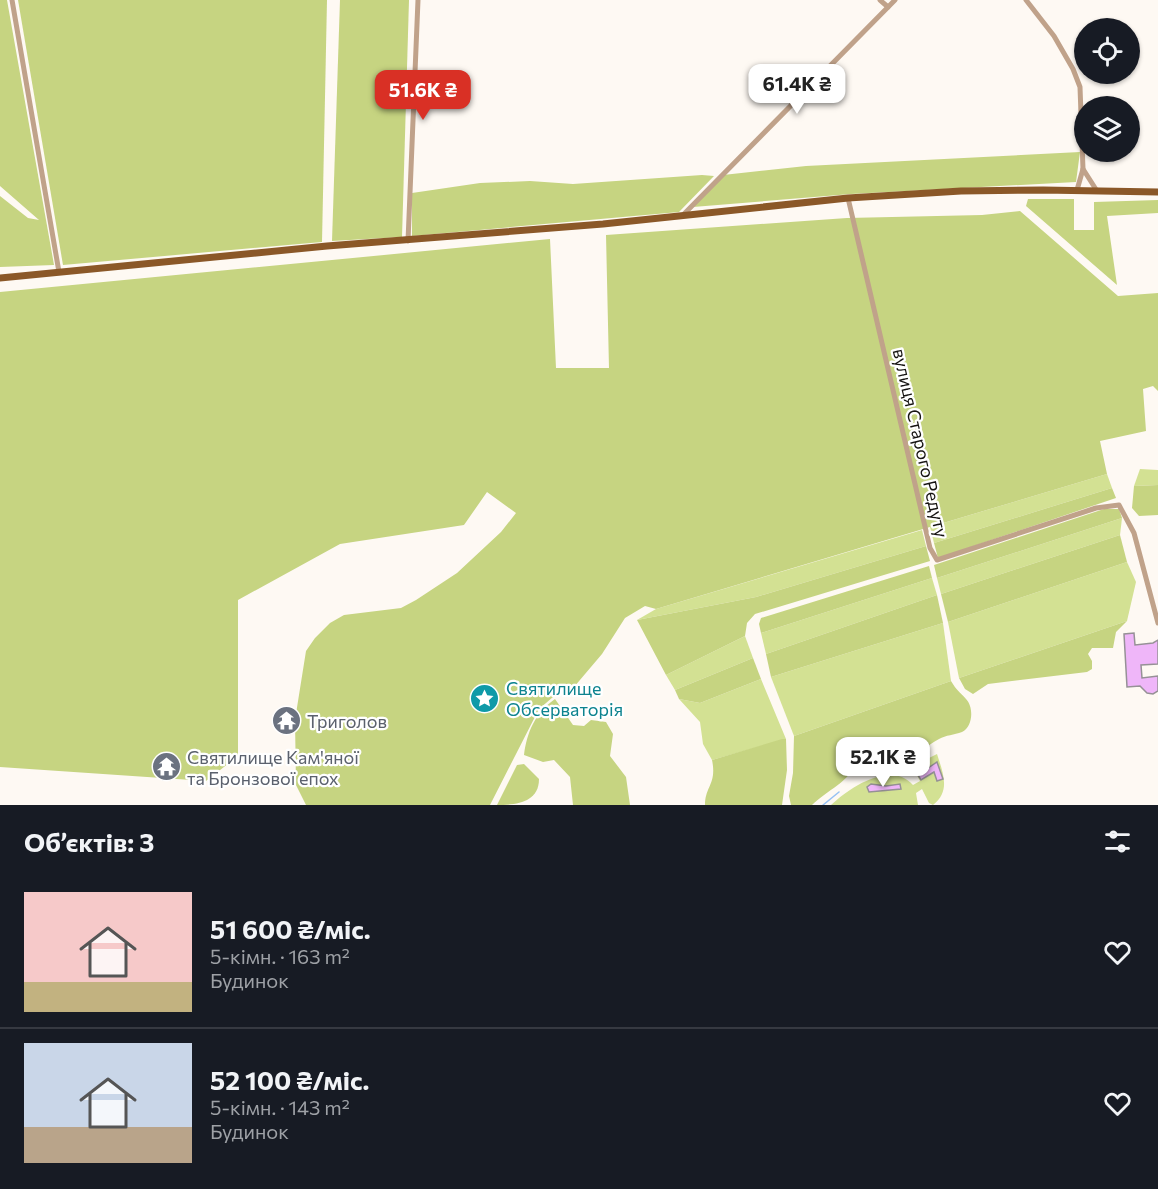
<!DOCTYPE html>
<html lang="uk">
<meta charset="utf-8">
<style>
:root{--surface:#171b24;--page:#242831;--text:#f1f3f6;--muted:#9ea1a6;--line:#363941;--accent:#d93025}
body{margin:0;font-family:Commissioner,sans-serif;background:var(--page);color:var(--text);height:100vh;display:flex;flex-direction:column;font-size:22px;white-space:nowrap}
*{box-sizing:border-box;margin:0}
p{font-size:20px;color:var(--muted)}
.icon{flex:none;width:33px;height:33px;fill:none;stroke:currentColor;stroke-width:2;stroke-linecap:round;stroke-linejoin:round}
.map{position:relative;height:805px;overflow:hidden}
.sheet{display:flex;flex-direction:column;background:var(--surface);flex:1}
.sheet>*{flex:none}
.fabs{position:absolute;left:1074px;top:18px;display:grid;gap:12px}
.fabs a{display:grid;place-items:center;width:66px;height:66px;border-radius:50%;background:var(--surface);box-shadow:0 2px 4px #0004;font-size:30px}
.price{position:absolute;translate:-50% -51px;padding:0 14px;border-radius:12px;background:#fff;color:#222;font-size:20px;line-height:39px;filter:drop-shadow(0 2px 3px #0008)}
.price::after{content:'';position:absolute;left:50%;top:36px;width:18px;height:14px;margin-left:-9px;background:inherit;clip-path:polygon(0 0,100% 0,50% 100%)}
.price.on{background:var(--accent);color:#fff}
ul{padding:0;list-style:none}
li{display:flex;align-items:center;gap:18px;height:150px;padding:0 24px}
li+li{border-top:2px solid var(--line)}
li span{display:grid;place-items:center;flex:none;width:168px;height:120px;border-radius:0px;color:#555}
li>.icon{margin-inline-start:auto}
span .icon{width:72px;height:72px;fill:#fffc;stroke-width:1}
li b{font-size:26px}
h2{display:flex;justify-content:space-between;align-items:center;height:72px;padding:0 24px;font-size:26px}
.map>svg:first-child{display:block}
.green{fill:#d3e193}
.forest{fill:#c6d481}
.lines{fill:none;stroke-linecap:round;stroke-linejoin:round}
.stream{stroke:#96c0f4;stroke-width:1.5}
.building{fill:#efb6f9;stroke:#969196;stroke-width:1.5}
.minor{stroke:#c0a28a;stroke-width:5}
.major{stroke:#8b5828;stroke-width:7}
.labels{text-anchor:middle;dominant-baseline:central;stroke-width:4.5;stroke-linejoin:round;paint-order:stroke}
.street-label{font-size:18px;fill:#161412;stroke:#fff}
.culture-label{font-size:18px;fill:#0d838f;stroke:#fff;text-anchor:start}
.worship-label{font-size:18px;fill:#5b616d;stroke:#fff;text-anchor:start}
</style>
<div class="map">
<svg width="1158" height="805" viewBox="0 0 1158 805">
<rect width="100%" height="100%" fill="#fef9f3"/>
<g class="green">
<path d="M1140,469L1158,470V485L1134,486Z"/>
<path d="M1107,474L1112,488L934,543L930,527Z"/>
<path d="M1122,518L1120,535L941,594L937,578Z"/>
<path d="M922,530L926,546L756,597L637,620L656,609Z"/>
<path d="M1127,562L1136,582L1127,621L959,678L948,622Z"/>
<path d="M932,578L937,595L766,654L761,633Z"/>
<path d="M943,623L951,681L794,736L771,677Z"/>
<path d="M745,636L753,658L675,690L666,675Z"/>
<path d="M761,679L786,739L712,760L703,744L700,722L679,699L700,703Z"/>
<path d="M937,754C943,773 951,791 933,805L929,803L922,789L916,793L918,805H831C850,787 891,760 913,785L920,781L913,768L915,765Z"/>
</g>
<g class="forest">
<path d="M0,0H7L54,265L0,267V196L28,218L39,220L0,186Z"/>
<path d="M18,0H327L322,242L63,265Z"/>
<path d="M340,0H409L402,237L332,241Z"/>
<path d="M1080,152L1076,182L851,194L693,207L723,175L806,166Z"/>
<path d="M702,175L714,176L679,212L412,236V193L480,183L530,181L573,184Z"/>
<path d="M1028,199H1074V230H1094V202L1158,200V213L1107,216L1117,285L1026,206Z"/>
<path d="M1020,211L1118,296L1158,293V391L1153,386L1143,389L1146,431L1100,441L1107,474L656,609L645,606L625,618L602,654L574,687L553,697L539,709L490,805H306L296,785L295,720L306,651L315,638L330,623L344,615L401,608L416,600L457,573L501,532L516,513L487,492L464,525L340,544L238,600V756L206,781L0,767V292L550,239L556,368H609L606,235L847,218L982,215Z"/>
<path d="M1158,485V515L1139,516L1132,508L1134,486Z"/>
<path d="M1112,488L1116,498L938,558L934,543Z"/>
<path d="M1104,509H1119L1122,518L937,578L934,565Z"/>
<path d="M1120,535L1127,562L948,622L941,594Z"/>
<path d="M926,546L930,561L755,614L747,623L745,636L666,675L637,620L756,597Z"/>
<path d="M929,566L932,578L761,633L759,624L761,618Z"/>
<path d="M937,595L943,623L771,677L766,654Z"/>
<path d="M1127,621L1116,632L1113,648H1092L1088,654L1092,661V669L1087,672L988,684L973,694L965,689L959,678Z"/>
<path d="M753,658L761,679L700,703L679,699L675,690Z"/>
<path d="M951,681C957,691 959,691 966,699C974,707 973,727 962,732C954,735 946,735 939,739C926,746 916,756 902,760L901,749L897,745L885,746L875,756L862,754L857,758C855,779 827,790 812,805H791L789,796L793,773L794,736Z"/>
<path d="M555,699L573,725L584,726L591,720L606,722L613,734L610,756L626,777L630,805H573L570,777L554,760L543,762L524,755C527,732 535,713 555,699Z"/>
<path d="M782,739H786L787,770L782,805H705C705,786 717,784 712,760Z"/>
<path d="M524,764L539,779C539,803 515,805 497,805L517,765Z"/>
</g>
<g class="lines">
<path class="stream" d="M823,805L839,792"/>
</g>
<g class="building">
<path d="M1134,633L1135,645L1153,643L1158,640V664L1141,665L1142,678L1158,676V691L1153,694L1147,693L1140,686L1127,687L1124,634Z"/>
<path d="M937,762L943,779L937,781L934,772L921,780L918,775Z"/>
<path d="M871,784L886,786L900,784L901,789L869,792L867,787Z"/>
</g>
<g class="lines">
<g class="minor">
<path d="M12,0L59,272"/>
<path d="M880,0L888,7"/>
<path d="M1026,0L1054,36L1073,69L1080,87L1083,169L1077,190"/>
<path d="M1083,169L1097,191"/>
<path d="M848,198L930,548L937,560L1096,508L1119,505L1134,533L1158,623"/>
<path d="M683,215L895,0"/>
<path d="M408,241L418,0"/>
</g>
<path class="major" d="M0,278L327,246L603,224L848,198L961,191L1043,190L1158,192"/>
</g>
<defs>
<symbol id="sight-disc" viewBox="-11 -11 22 22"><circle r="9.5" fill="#0f9aa8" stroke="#fff"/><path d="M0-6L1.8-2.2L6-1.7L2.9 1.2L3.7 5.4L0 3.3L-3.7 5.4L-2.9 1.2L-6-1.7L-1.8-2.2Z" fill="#fff"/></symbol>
<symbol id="temple-disc" viewBox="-11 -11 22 22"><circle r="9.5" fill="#6b7280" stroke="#fff"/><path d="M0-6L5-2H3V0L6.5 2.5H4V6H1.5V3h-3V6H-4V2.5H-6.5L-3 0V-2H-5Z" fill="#fff"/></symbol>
</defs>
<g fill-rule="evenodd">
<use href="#sight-disc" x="468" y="682" width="33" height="33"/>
<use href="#temple-disc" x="270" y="704" width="33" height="33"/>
<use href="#temple-disc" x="150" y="750" width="33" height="33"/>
</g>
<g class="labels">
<g class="street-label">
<text transform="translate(921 443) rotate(77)">вулиця Старого Редуту</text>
</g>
<g class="culture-label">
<text x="506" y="688">Святилище<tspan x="506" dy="21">Обсерваторія</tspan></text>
</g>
<g class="worship-label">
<text x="307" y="721">Триголов</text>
<text x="187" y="757">Святилище Кам'яної<tspan x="187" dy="21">та Бронзової епох</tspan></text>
</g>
</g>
</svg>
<div class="fabs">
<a><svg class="icon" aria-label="locate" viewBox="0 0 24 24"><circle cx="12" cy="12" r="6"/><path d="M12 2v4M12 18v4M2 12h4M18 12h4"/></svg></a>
<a><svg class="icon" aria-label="layers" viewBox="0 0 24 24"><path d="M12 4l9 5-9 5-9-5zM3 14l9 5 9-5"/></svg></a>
</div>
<b class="price" style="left:797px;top:115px">61.4K ₴</b>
<b class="price on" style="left:423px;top:121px">51.6K ₴</b>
<b class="price" style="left:883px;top:788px">52.1K ₴</b>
</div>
<section class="sheet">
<h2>Об’єктів: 3<svg class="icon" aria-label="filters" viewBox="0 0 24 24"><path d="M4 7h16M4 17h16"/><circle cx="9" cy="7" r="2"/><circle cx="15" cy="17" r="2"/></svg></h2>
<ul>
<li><span style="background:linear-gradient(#f6c9c9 75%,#c2b280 0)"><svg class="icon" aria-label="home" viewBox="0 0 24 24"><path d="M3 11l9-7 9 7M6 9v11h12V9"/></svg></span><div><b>51 600 ₴/міс.</b><p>5-кімн. · 163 m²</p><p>Будинок</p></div><svg class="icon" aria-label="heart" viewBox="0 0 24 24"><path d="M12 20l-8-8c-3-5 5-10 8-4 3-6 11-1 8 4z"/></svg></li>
<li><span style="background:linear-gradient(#c9d6e8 70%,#b9a48a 0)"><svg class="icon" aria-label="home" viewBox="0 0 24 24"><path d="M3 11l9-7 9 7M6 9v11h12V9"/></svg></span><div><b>52 100 ₴/міс.</b><p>5-кімн. · 143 m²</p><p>Будинок</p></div><svg class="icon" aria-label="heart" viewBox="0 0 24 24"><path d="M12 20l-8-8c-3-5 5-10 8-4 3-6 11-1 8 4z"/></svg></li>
</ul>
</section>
